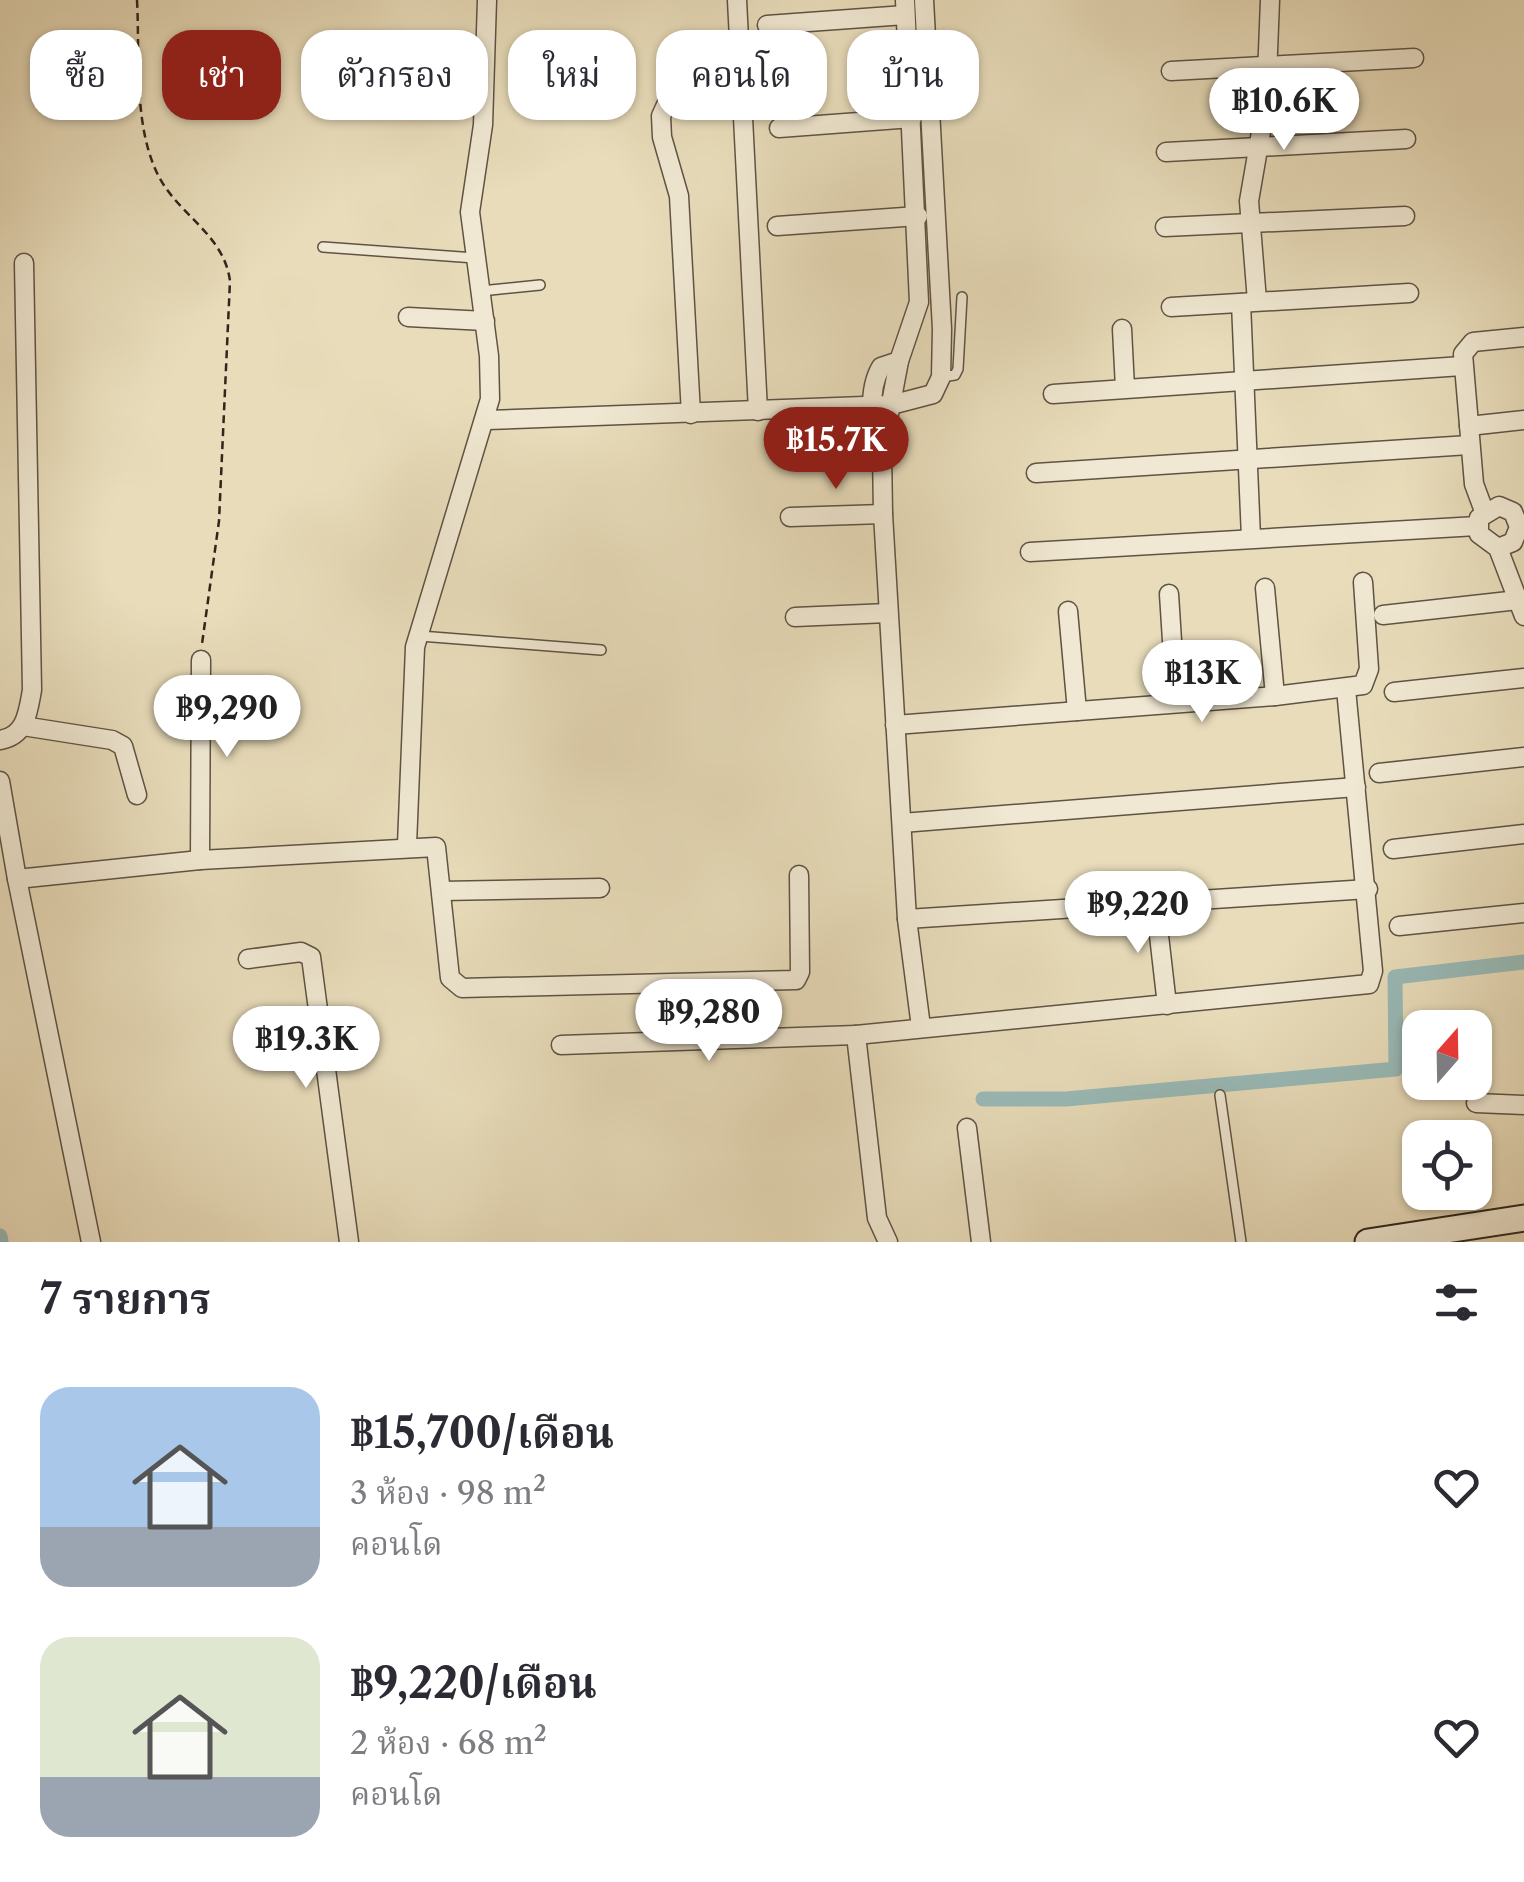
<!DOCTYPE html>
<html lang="th">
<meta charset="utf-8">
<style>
:root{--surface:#fff;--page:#f2f2f3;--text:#2b2b33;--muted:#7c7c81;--accent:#8f2418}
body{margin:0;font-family:"Libre Caslon Text","Noto Serif Thai",serif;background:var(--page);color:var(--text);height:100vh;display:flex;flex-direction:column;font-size:38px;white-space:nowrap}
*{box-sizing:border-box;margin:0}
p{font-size:32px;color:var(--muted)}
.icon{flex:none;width:55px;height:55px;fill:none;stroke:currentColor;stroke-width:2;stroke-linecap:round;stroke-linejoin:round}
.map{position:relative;height:1242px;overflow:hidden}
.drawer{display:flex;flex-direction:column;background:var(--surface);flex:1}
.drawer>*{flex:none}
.guide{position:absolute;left:30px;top:30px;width:1000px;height:90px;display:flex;gap:20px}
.needle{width:65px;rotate:20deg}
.buttons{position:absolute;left:1402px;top:1010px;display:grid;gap:20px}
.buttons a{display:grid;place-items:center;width:90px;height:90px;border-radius:20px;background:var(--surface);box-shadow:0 2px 8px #0004;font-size:50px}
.price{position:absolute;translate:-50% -85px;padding:0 22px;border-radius:35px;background:#fff;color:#222;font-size:32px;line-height:65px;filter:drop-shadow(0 2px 5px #0008)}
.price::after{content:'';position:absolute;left:50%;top:60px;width:30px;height:22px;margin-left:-15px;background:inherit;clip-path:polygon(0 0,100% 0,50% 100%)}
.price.active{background:var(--accent);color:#fff}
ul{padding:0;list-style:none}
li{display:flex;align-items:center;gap:30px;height:250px;padding:0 40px}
li span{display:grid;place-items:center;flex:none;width:280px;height:200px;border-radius:30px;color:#555}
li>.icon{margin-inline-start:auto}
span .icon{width:120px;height:120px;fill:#fffc;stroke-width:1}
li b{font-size:42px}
h2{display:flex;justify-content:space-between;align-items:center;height:120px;padding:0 40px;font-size:42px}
.chip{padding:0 35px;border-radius:30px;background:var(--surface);box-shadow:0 2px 8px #0004;font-size:35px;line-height:90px}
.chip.active{background:var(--accent);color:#fff}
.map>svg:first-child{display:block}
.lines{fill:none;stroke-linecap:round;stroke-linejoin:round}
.canal{stroke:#99bab7;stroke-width:15}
.lane-casing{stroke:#5f5344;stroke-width:12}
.street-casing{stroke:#5f5344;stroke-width:21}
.secondary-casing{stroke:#31251d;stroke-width:29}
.path{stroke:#31251d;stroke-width:2.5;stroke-dasharray:8 5;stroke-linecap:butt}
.lane{stroke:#f0e8d2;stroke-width:9}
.street{stroke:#f0e8d2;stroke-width:18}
.secondary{stroke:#f0e8d2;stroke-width:25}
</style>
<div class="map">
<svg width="1524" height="1242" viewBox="0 0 1524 1242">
<rect width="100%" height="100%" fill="#e8dcba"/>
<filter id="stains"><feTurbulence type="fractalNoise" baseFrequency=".002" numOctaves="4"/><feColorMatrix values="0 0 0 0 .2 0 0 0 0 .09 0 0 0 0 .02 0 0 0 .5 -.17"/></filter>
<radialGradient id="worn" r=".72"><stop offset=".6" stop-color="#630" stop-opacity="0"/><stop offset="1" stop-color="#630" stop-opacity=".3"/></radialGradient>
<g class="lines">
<g class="canal">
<path d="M983,1099H1066L1396,1069L1395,977L1524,962"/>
<path d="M0,1236L1,1242"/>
</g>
<defs>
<g id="lane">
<path d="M323,247L475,258"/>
<path d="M481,291L540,285"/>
<path d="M941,377L955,375L958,369L962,297"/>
<path d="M420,636L601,650"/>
<path d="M1220,1095L1241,1242"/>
</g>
<g id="street">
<path d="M737,0L758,411"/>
<path d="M905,0L919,302L899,361L882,451L883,514L907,919L921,1027"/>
<path d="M767,25L905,15"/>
<path d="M1171,71L1414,58"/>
<path d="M779,128L912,118"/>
<path d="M1166,152L1406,139"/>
<path d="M777,226L918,216"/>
<path d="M1165,227L1405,216"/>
<path d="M1257,301L1249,201L1266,103L1270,0"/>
<path d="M1241,303L1251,538"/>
<path d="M1171,307L1409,293"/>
<path d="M408,317L485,321"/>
<path d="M1122,329L1125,388"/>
<path d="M1053,394L1462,366"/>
<path d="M691,414L679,196L662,137L661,116L666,105L677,98L742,104"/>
<path d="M487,420L891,405L933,394L941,377L942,329L924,0"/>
<path d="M1469,426L1524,420"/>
<path d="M882,450C870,428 868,389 881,367L899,361"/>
<path d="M1036,473L1469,445"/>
<path d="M1484,511L1474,484L1463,354L1473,342L1524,337"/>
<path d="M790,517L883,514"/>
<path d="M1498,548L1513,542L1519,527L1513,512L1499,506L1479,518V534L1498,548L1524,616"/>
<path d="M1030,552L1477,526"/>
<path d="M1265,588L1275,696"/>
<path d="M1169,594L1176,703"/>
<path d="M1068,611L1077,711"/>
<path d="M1383,615L1518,600"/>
<path d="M795,617L888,613"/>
<path d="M1394,692L1524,678"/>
<path d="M895,725L1275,696L1363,685L1369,669L1363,582"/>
<path d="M23,726L112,740L123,746L137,795"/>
<path d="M0,740C26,736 28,712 32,690L24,263"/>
<path d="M1379,773L1524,757"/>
<path d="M0,781L17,879"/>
<path d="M902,823L1356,787"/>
<path d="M407,845L415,647L490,399L489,356L470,212L483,125L487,0"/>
<path d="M1393,849L1524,834"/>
<path d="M200,860L201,660"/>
<path d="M442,891L600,888"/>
<path d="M1155,901L1167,1005"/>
<path d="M907,919L1368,889"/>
<path d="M1399,926L1524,913"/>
<path d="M248,959L301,952L311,957L349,1242"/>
<path d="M561,1045L856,1035"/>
<path d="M1476,1103L1524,1105"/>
<path d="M967,1128L981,1242"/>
<path d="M91,1242L17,879L200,860L436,847L450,978L462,988L796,980L800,972L799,875"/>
<path d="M888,1242L877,1218L856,1035L1369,984L1373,971L1346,689"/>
</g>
<path id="secondary" d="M1368,1242L1524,1218"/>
</defs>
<use href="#lane" class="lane-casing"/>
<use href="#street" class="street-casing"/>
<use href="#secondary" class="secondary-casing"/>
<path class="path" d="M137,0C140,55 133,125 158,175C178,215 224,234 230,281L219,521L202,644"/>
<use href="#lane" class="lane"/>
<use href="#street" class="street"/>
<use href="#secondary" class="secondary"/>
</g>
<rect width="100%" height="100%" filter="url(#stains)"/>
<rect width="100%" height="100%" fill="url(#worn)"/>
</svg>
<div class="buttons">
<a><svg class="needle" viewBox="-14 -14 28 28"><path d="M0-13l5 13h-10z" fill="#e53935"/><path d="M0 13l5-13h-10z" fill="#7c7c81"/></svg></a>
<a><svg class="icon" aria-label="locate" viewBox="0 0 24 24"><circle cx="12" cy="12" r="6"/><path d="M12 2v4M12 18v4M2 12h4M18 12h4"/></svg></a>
</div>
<b class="price" style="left:1284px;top:153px">฿10.6K</b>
<b class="price active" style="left:836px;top:492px">฿15.7K</b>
<b class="price" style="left:1202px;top:725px">฿13K</b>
<b class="price" style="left:227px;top:760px">฿9,290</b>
<b class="price" style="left:1138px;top:956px">฿9,220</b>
<b class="price" style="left:709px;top:1064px">฿9,280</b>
<b class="price" style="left:306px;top:1091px">฿19.3K</b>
<div class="guide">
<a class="chip">ซื้อ</a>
<a class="chip active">เช่า</a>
<a class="chip">ตัวกรอง</a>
<a class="chip">ใหม่</a>
<a class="chip">คอนโด</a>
<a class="chip">บ้าน</a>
</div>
</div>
<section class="drawer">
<h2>7 รายการ<svg class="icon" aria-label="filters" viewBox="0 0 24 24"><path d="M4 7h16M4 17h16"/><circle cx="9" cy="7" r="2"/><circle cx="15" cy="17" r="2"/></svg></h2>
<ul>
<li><span style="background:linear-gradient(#a9c7e8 70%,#9aa5b1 0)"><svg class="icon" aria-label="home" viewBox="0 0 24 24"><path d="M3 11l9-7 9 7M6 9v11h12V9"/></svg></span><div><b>฿15,700/เดือน</b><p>3 ห้อง · 98 m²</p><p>คอนโด</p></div><svg class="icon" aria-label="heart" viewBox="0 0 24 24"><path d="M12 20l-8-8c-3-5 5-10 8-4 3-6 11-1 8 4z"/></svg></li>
<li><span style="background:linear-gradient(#dfe7d0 70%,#9aa5b1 0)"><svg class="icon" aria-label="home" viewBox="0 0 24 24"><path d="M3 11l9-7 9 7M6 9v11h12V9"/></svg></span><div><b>฿9,220/เดือน</b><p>2 ห้อง · 68 m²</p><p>คอนโด</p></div><svg class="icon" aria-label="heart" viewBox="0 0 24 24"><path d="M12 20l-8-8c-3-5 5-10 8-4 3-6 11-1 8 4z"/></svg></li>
</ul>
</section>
